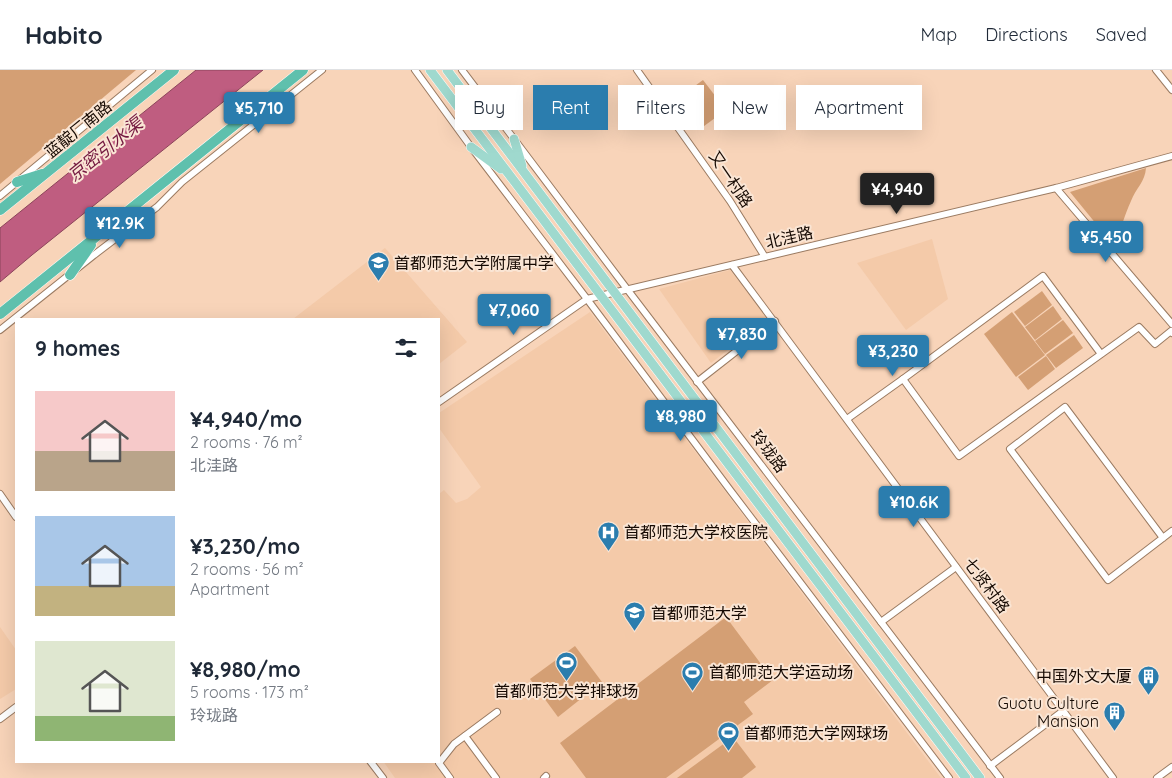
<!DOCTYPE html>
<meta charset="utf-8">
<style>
:root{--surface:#fff;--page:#f6f6f7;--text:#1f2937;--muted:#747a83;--line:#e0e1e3;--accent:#2b7dae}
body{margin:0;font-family:Quicksand,"Noto Sans SC",sans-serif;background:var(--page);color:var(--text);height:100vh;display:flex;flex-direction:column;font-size:19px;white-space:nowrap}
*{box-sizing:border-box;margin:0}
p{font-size:16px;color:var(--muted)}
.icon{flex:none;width:28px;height:28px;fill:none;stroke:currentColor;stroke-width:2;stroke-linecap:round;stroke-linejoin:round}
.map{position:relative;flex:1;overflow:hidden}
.sheet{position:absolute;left:15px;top:248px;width:425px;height:445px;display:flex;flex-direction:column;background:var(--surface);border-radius:0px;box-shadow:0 5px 20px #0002}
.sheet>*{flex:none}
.top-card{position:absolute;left:455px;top:15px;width:475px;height:45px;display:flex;gap:10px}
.price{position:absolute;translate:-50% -42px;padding:0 11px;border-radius:5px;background:var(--accent);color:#fff;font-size:16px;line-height:32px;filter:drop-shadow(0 1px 2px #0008)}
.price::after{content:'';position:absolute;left:50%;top:30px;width:15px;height:11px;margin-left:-8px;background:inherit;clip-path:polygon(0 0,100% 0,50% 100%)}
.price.active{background:#222;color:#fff}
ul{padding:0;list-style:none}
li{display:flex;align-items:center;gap:15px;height:125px;padding:0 20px}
li span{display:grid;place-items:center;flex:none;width:140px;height:100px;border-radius:0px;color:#555}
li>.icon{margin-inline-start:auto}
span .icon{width:60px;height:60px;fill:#fffc;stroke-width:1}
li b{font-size:21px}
h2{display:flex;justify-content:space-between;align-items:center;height:60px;padding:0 20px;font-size:21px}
.tag{padding:0 18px;border-radius:0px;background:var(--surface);box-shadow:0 5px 20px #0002;font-size:18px;line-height:45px}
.tag.active{background:var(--accent);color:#fff}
header{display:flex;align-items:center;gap:30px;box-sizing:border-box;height:70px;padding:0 25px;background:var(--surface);border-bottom:1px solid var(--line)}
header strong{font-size:24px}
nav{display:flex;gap:28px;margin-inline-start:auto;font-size:18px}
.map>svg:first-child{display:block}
.built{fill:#f4caa9}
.green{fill:#d49f74}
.water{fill:#bf5d80;stroke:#8c445a}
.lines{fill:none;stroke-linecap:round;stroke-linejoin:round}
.minor-casing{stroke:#9b7b62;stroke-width:8}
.major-casing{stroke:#fff;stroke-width:10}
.highway-casing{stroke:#fff;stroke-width:11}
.minor{stroke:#fff;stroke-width:6}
.major{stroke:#9fd9ce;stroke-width:9}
.highway{stroke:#5fc0ad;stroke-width:10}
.labels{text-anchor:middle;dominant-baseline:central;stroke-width:4;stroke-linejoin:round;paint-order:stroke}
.street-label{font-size:16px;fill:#150902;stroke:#fae5d4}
.poi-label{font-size:16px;fill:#150902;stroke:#fae5d4;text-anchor:start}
.water-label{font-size:18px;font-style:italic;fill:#741940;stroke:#fae5d4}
</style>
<header>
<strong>Habito</strong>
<nav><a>Map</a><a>Directions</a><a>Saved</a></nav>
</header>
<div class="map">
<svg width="1172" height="708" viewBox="0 0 1172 708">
<rect width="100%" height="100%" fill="#f8d4b9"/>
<g class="built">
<path d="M932,169L948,229L906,260L857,193Z"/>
<path d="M385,178L467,272L439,294V249H293Z"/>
<path d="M730,200L768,249L711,293L659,219Z"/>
<path d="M590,242L941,708H395L383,691H439V424L444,420L456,433L467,429L481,417L439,358V343Z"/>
<path d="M0,557L16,580V619L0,629Z"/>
</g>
<g class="green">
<path d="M0,0H136L0,114Z"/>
<path d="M703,10L726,40L700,59L677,29Z"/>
<path d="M1146,98C1145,112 1136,118 1131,131C1124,146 1120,162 1115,177L1070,122Z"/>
<path d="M1042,221L1052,235L1025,256L1014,242Z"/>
<path d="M1053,236L1062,249L1035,270L1025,257Z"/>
<path d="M1012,242L1045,285L1016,307L984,264Z"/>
<path d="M1063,250L1073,263L1045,284L1035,271Z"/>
<path d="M1074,265L1083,278L1056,298L1046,285Z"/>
<path d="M1046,286L1055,299L1028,320L1018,307Z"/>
<path d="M726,547L773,610L744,632L753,644L666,708H586L560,673Z"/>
<path d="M575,576L602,612L558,647L530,609Z"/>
<path d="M733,667L756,697L742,708H677Z"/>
</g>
<path class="water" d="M196,0H263L32,185L0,212V158Z"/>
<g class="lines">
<defs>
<g id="minor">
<path d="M415,0L471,77L587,229L730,420L949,708"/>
<path d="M462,0L627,219L1000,708"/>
<path d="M637,0L730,131L765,187"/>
<path d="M1156,0L1172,20"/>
<path d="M1056,118L1172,254"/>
<path d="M0,126L152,0"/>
<path d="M732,195L1113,708"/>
<path d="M0,260L94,185L157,137L182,112L322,0"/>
<path d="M1101,284L1043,206L903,309L959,386L1139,257L1155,274L1171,261L1172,263"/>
<path d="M697,312L775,251"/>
<path d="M439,332L587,229L1056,118L1172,86"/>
<path d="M847,349L903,309"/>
<path d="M0,424L16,447"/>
<path d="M1163,468L1065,337L1010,379L1108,510L1172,461"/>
<path d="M881,552L956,497"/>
<path d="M0,649L16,637"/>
<path d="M465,666L496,708"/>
<path d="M370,691L383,708"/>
<path d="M990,696L1063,641"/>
<path d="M450,708L439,693L454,674L497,642"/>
<path d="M544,708L546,706"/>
<path d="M1157,708L1172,697"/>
</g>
<g id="major">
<path d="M430,0L966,708"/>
<path d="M447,0L980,708"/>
<path d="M514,69L522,96"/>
<path d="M471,77L501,99"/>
</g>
<g id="highway">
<path d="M17,112L42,104"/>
<path d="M0,140L174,0"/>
<path d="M70,205L91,175"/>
<path d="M0,244L303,0"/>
</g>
</defs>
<use href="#minor" class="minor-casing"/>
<use href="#major" class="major-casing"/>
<use href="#highway" class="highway-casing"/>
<use href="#minor" class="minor"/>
<use href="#major" class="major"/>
<use href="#highway" class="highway"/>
</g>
<defs>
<symbol id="school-pin" viewBox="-11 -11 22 30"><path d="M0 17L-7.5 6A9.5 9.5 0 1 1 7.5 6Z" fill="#2b7dae" stroke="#fae5d4"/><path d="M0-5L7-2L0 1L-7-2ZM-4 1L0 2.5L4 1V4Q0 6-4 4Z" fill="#fff"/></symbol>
<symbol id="hospital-pin" viewBox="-11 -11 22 30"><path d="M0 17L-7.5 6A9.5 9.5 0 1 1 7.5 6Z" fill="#2b7dae" stroke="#fae5d4"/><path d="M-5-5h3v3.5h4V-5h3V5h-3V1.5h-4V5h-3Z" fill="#fff"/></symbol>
<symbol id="university-pin" viewBox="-11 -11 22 30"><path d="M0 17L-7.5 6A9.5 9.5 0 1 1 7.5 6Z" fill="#2b7dae" stroke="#fae5d4"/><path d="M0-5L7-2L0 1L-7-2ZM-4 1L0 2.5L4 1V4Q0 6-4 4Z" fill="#fff"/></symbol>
<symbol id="stadium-pin" viewBox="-11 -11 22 30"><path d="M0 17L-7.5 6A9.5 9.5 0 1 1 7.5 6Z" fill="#2b7dae" stroke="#fae5d4"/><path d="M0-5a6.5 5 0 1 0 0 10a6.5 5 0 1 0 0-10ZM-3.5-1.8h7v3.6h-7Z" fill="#fff"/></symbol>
<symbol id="building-pin" viewBox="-11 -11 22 30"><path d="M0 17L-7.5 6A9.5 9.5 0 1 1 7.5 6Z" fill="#2b7dae" stroke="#fae5d4"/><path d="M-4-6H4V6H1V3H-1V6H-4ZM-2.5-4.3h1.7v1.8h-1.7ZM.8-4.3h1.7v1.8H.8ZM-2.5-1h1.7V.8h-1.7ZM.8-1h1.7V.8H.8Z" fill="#fff"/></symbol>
</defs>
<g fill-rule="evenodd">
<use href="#school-pin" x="366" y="180" width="25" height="34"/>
<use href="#hospital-pin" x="596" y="450" width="25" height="34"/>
<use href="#university-pin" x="622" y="530" width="25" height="34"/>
<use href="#stadium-pin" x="554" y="580" width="25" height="34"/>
<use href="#stadium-pin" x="680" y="590" width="25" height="34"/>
<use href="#building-pin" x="1136" y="594" width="25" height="34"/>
<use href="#building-pin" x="1102" y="630" width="25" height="34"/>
<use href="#stadium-pin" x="716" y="650" width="25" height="34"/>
</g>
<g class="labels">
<g class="street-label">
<text transform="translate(78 59) rotate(-39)">蓝靛厂南路</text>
<text transform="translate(731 109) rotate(56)">又一村路</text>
<text transform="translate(789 167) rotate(-13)">北洼路</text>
<text transform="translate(769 381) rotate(53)">玲珑路</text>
<text transform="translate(987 515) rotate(53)">七贤村路</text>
</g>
<g class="poi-label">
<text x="394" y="193">首都师范大学附属中学</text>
<text x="624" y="462">首都师范大学校医院</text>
<text x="651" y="543">首都师范大学</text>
<text x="709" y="602">首都师范大学运动场</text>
<text x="1132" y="606" text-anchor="end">中国外文大厦</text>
<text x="566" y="621" text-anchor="middle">首都师范大学排球场</text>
<text x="1099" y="633" text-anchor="end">Guotu Culture<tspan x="1099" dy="18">Mansion</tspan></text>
<text x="744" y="663">首都师范大学网球场</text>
</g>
<g class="water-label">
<text transform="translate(105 79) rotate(-39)">京密引水渠</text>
</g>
</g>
</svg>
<b class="price" style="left:259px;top:64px">¥5,710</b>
<b class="price active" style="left:897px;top:145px">¥4,940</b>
<b class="price" style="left:120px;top:179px">¥12.9K</b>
<b class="price" style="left:1106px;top:193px">¥5,450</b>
<b class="price" style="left:514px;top:266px">¥7,060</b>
<b class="price" style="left:742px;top:290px">¥7,830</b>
<b class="price" style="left:893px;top:307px">¥3,230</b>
<b class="price" style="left:681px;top:372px">¥8,980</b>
<b class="price" style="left:914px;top:458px">¥10.6K</b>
<div class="top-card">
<a class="tag">Buy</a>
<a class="tag active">Rent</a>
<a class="tag">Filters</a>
<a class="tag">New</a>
<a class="tag">Apartment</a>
</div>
<section class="sheet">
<h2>9 homes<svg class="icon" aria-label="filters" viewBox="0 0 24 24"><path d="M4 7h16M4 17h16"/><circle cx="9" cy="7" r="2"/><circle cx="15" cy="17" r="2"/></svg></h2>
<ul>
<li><span style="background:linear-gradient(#f6c9c9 60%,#b9a48a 0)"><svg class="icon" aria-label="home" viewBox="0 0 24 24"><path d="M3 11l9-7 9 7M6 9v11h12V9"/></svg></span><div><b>¥4,940/mo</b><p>2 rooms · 76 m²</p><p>北洼路</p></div></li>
<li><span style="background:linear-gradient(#a9c7e8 70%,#c2b280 0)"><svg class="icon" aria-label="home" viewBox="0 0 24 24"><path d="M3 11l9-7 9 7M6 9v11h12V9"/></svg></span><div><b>¥3,230/mo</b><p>2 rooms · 56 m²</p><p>Apartment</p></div></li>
<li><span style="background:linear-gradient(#dfe7d0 75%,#8fb573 0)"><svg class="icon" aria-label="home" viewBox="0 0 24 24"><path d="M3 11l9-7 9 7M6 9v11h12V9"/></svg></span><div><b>¥8,980/mo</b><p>5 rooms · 173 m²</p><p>玲珑路</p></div></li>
</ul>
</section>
</div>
